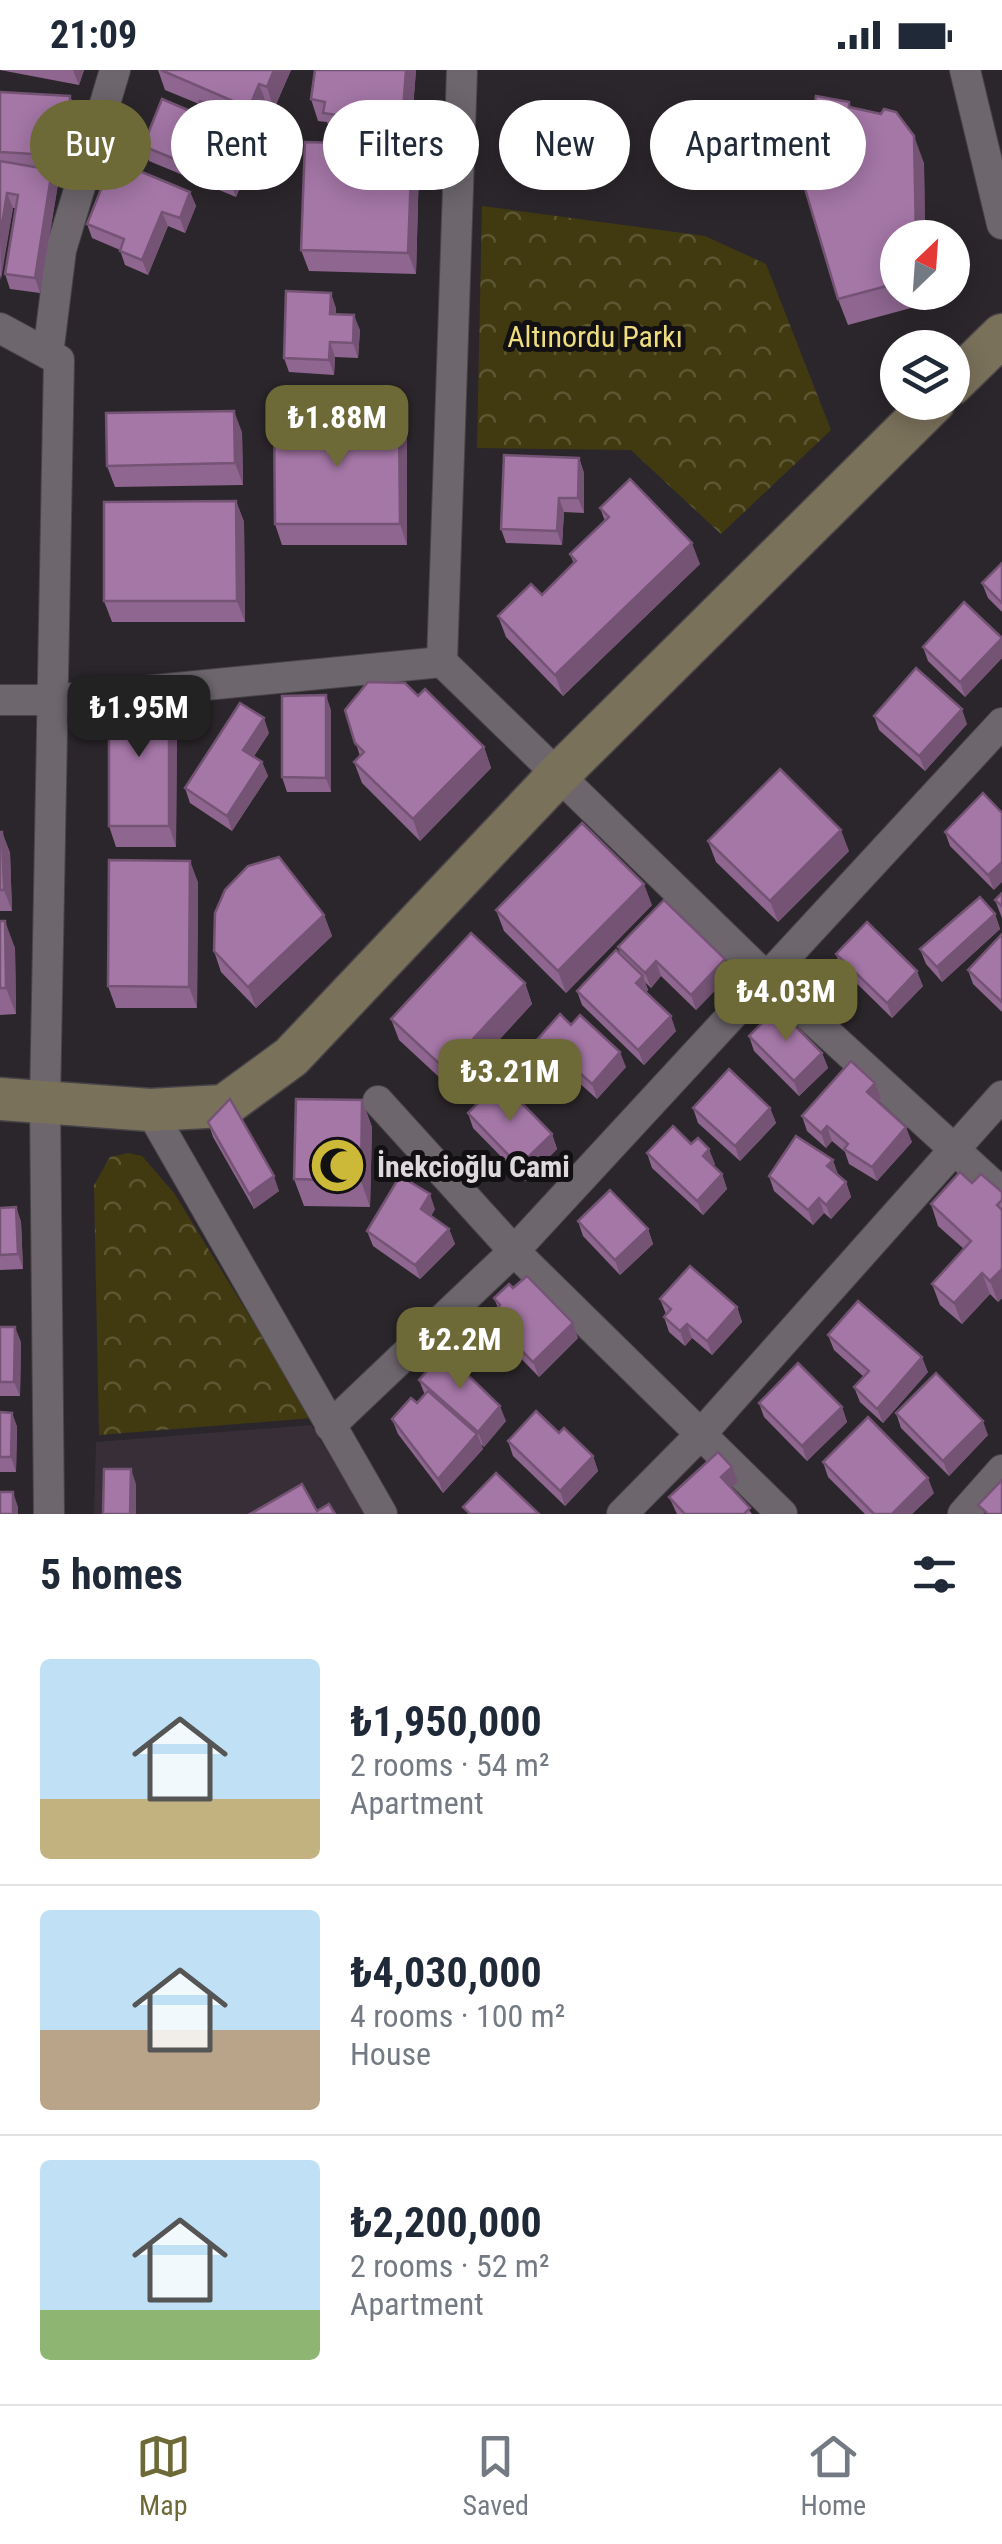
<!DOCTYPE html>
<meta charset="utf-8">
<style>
:root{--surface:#fff;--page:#f6f6f7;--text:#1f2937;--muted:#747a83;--line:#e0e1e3;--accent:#6d6a37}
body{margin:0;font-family:"Roboto Condensed",sans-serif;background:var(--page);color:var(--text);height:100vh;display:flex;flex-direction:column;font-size:38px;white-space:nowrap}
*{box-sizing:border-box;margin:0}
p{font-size:32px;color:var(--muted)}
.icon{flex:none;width:55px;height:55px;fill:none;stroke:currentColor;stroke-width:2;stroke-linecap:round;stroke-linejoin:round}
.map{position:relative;height:1444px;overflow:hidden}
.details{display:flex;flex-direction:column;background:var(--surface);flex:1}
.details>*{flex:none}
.hud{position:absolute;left:30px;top:30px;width:942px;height:90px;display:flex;gap:20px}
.needle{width:65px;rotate:25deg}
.controls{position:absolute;left:880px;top:150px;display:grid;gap:20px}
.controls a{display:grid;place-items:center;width:90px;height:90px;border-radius:50%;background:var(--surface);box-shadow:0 5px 25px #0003;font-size:50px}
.price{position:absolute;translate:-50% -85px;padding:0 22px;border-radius:20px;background:var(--accent);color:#fff;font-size:32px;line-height:65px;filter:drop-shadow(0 2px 5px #0008)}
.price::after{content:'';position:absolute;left:50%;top:60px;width:30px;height:22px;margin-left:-15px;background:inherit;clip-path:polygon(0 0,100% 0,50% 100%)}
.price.selected{background:#222;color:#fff}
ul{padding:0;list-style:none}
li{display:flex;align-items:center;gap:30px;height:250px;padding:0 40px}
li+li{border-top:2px solid var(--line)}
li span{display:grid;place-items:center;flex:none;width:280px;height:200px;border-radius:10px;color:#555}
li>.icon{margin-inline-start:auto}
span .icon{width:120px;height:120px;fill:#fffc;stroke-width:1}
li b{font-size:42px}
h2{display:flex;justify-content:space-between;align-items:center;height:120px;padding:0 40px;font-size:42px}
.tag{padding:0 35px;border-radius:45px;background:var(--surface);box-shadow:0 5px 25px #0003;font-size:35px;line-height:90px}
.tag.selected{background:var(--accent);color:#fff}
.status{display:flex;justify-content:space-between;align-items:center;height:70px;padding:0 50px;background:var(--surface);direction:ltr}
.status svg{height:28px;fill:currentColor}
.dock{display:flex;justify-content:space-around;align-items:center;height:140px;border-top:2px solid var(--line);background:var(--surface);font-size:28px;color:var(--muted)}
.dock a{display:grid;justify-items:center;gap:5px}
.dock .selected{color:var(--accent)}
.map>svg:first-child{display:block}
.built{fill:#372e37}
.forest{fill:url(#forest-crowns)}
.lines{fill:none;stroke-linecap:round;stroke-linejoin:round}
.street-casing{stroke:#484448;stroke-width:32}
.secondary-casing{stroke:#484448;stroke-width:45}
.street{stroke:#6d676d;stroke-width:30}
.secondary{stroke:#7a715b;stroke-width:42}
.wall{fill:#8e6690}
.shaded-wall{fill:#745375}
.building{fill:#a577a7;stroke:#745375;stroke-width:2.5}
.labels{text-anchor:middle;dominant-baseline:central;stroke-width:10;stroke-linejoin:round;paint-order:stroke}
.park-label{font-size:30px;fill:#eddd7e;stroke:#121012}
.poi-label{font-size:30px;font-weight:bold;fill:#ddd9dd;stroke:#121012;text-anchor:start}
</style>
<div class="status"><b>21:09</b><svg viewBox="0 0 49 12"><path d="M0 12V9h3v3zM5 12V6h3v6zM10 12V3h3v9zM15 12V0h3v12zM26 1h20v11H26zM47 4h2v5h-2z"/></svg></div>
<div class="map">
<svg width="1002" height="1444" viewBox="0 0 1002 1444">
<defs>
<pattern id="forest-crowns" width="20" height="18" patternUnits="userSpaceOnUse" patternTransform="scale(2.5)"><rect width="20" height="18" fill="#413a10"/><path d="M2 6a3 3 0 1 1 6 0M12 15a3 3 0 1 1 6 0" fill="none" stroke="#5c5632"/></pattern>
</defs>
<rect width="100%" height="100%" fill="#2b262b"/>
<path class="built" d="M311,1355L365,1444H94L96,1372Z"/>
<g class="forest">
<path d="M482,136L705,166L766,194L831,360L721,464L631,380L477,378Z"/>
<path d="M128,1083L142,1086L174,1123L312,1348L99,1365L94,1115L110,1087Z"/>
</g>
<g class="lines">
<defs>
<g id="street">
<path d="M462,0L442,592L766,907L1002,1123"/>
<path d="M965,0L1002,154"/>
<path d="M0,258L59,290L45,1032L49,1444"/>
<path d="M48,284L61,180L115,0"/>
<path d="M0,630H53L442,592"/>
<path d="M378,1031L514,1181L782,1444"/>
<path d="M150,1040L382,1444"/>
<path d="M330,1356L514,1181L1002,653"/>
<path d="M622,1444L701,1364L1002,1026"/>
<path d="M963,1444L1002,1400"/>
</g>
<g id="secondary">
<path d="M952,314L1002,265"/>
<path d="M0,1029L150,1040L224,1036L291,987L558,705L934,332"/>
</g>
</defs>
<use href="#street" class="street-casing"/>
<use href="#secondary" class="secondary-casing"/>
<use href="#street" class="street"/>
<use href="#secondary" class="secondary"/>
</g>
<g class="wall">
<path d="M0,0H84L79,15Z"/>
<path d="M158,0H291L274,39L267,35L256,59L228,47L231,56L229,60L248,68L254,83L236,127L149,91L143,76L195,43L199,34L165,20Z"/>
<path d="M416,0L410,75H412L419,97L416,204L309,201L301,180L400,75L331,64L327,52L318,51L311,29Z"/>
<path d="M0,22L70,26L76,41L72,100L48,99L58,114L40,223L10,219L5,204L16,138H13L0,210Z"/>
<path d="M852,38L924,93L925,168H898V222H918L911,238L848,255L838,229Z"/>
<path d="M190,122L196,136L185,163L168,156L148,205L125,195L120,180L92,168L87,154Z"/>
<path d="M336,238V244L360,260L358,288L335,287L334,305L289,302L284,288Z"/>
<path d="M399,345L407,366V475H282L275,454Z"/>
<path d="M242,362L243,415L115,417L107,396Z"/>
<path d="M579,388L584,403V443L564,442L562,475L506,473L501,459Z"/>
<path d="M236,431L244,452L245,552H112L104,531Z"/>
<path d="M600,438L700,494L563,626L506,567L498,546L542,525L574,494L570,484L605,451Z"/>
<path d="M1002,493V542L988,528L982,513Z"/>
<path d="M1002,569V588L965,627L928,591L923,577Z"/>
<path d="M418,626L484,677L491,698L420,771L362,713L354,692L360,686L345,640Z"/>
<path d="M331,640V722H287L282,707Z"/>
<path d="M177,646L176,777H116L109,756Z"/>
<path d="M874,646L967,654L925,701L879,660Z"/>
<path d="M269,663L254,686L262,692L268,706L232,761L190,733L185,718Z"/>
<path d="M1002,743L994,820L950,776L945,762Z"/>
<path d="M0,762H2L10,783L12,841H0Z"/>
<path d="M708,771L849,781L778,852L716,792Z"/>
<path d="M198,812L197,938H116L108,916Z"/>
<path d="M1002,823V848L995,830Z"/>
<path d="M652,835L566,923L504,861L496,840Z"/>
<path d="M995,844L1000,859L942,912L926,894L920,879Z"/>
<path d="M324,845L332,866L256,938L221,902L214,881Z"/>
<path d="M0,851L15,878L16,944L0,945Z"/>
<path d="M1002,864V942L973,914L968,900Z"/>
<path d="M618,877L731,904L696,940L661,906L651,918L645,912L648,920L646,923L676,961L644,995L582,935L577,921L621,885Z"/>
<path d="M836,884L923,916L892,948L841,898Z"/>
<path d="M525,913L532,934L453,1020L399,970L391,949Z"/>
<path d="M571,955L626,997L597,1029L576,1010L566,1022L534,994L528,980Z"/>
<path d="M749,966L822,983L828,998L799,1026L754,981Z"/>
<path d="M875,1013L881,1028L878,1031L912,1072L877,1111L849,1094L845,1082L832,1071L826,1078L807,1061L802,1046Z"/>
<path d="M362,1030L372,1057L370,1137L304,1136L294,1109Z"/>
<path d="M693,1038H770L776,1053L740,1091L698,1053Z"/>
<path d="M468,1043L552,1064L557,1079L525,1111L473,1058Z"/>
<path d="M208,1052L279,1121L254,1139L213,1067Z"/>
<path d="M647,1083L715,1094L713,1096L722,1104L727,1119L703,1145L652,1098Z"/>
<path d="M838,1104L846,1112L851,1127L831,1149L824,1143L813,1155L774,1121L769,1106Z"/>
<path d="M972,1113L1002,1122V1228L998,1232L990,1224L962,1254L940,1235L932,1214L964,1179L938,1156L931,1134Z"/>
<path d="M16,1137L21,1152L23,1199L0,1200V1138Z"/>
<path d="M435,1139L431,1146L449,1159L455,1174L420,1209L373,1176L367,1161Z"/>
<path d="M578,1151L648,1159L653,1174L620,1205L583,1166Z"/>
<path d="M494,1228L578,1268L539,1307L494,1261L489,1247L498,1238Z"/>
<path d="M660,1229L737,1237L742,1252L712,1285L692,1268L685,1276L669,1262L664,1247L666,1244Z"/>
<path d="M0,1257L21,1272L20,1326H0Z"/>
<path d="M828,1265L928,1302L883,1353L860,1332L854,1317L864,1307L834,1280Z"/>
<path d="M419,1310L506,1351L484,1377L481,1374L483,1379L443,1423L398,1364L392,1349L417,1333L425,1325Z"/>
<path d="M759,1333L842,1337L847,1352L807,1391L764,1347Z"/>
<path d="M0,1342L12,1343L17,1357L16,1402H0Z"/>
<path d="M896,1343L988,1365L949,1406L901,1358Z"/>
<path d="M559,1363L593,1386L598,1401L565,1436L513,1386L508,1371Z"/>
<path d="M823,1392L934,1423L912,1444H865L828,1407Z"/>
<path d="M738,1412L731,1417L752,1444H677L669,1427Z"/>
</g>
<g class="shaded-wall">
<path d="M73,0H84L79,15Z"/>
<path d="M274,0H291L274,39L267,17Z"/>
<path d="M406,0H416L410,76L402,55Z"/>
<path d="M259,14L267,35L256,59L249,38Z"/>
<path d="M70,26L76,41L72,100L67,86Z"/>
<path d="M226,41L231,56L225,71L219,56Z"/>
<path d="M914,66L924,93L925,168H916Z"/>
<path d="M248,68L254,83L236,127L230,112Z"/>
<path d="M412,75L419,97L416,204L408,183Z"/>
<path d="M52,100L58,114L40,223L35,208Z"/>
<path d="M190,122L196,136L185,163L180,148Z"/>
<path d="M7,123L13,138L1,210L0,167Z"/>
<path d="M162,142L168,156L148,205L142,190Z"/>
<path d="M905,222H918L911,238Z"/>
<path d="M331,223L336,238L335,259L330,244Z"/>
<path d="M354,245L360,260L358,288L353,273Z"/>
<path d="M330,272L335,287L334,305L329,290Z"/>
<path d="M234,341L242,362L243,415L235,393Z"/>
<path d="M399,345L407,366V475L400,454Z"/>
<path d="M579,388L584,403V443L578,428Z"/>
<path d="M559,428L564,442L562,475L557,461Z"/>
<path d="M236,431L244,452L245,552L237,531Z"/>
<path d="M692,473L700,494L563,626L555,605Z"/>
<path d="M1002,568V588L965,627L960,612Z"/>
<path d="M169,625L177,646L176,777L169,756Z"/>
<path d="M326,625L331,640V722L326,708Z"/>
<path d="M962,639L967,654L925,701L919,686Z"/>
<path d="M264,648L269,663L249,694L243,680Z"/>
<path d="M484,677L491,698L420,771L413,749Z"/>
<path d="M262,692L268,706L232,761L227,746Z"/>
<path d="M841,760L849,781L778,852L770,831Z"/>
<path d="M2,762L10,783L12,841L4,820Z"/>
<path d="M190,791L198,812L197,938L189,917Z"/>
<path d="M1002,792V812L994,820L988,805Z"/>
<path d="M644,814L652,835L566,923L558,901Z"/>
<path d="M995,844L1000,859L942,912L937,897Z"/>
<path d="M324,845L332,866L256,938L248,917Z"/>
<path d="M5,851L15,878L16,944L6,918Z"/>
<path d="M725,889L731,904L696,940L691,925Z"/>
<path d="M656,891L661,906L651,918L645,903Z"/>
<path d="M917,901L923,916L892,948L887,933Z"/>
<path d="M643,906L648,920L641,928L636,913Z"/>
<path d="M525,913L532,934L453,1020L445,999Z"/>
<path d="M671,946L676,961L644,995L638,980Z"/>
<path d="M620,982L626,997L597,1029L592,1014Z"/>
<path d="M822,983L828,998L799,1026L794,1011Z"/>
<path d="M571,995L576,1010L566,1022L560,1007Z"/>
<path d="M875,1013L881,1028L873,1037L867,1022Z"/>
<path d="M362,1030L372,1057L370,1137L361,1111Z"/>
<path d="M770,1038L776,1053L740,1091L735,1076Z"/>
<path d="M827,1056L832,1071L826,1078L821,1063Z"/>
<path d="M906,1057L912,1072L877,1111L872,1097Z"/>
<path d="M552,1064L557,1079L525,1111L519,1096Z"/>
<path d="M709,1079L715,1094L708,1101L703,1086Z"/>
<path d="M833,1090L838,1104L827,1096Z"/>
<path d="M722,1104L727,1119L703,1145L697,1131Z"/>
<path d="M274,1106L279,1121L254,1139L249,1124Z"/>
<path d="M846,1112L851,1127L831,1149L826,1135Z"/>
<path d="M430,1124L435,1139L426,1154L421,1139Z"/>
<path d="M819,1128L824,1143L813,1155L808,1140Z"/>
<path d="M16,1137L21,1152L23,1199L18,1184Z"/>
<path d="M449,1159L455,1174L420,1209L415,1195Z"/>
<path d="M648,1159L653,1174L620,1205L615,1190Z"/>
<path d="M1002,1199V1228L998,1232L990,1211Z"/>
<path d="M982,1203L990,1224L962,1254L954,1233Z"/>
<path d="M737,1237L742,1252L712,1285L707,1271Z"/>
<path d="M573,1253L578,1268L539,1307L533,1292Z"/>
<path d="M687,1254L692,1268L685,1276L680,1261Z"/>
<path d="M15,1257L21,1272L20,1326L14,1312Z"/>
<path d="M922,1287L928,1302L883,1353L877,1339Z"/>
<path d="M500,1336L506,1351L484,1377L478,1362Z"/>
<path d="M842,1337L847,1352L807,1391L802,1376Z"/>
<path d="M12,1343L17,1357L16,1402L11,1387Z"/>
<path d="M983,1351L988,1365L949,1406L943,1391Z"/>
<path d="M477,1364L483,1379L443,1423L438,1409Z"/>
<path d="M593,1386L598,1401L565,1436L560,1421Z"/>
<path d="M732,1397L738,1412L727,1421L721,1407Z"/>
<path d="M131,1399L136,1414V1444H130Z"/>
<path d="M928,1408L934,1423L912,1444H892Z"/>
<path d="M13,1422L18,1437V1444H13Z"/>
</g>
<g class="building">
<path d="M161,0H274L267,17L259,14L249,38Z"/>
<path d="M315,0H406L402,55L323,43L325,32L311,29Z"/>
<path d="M0,22L70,26L67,86L0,82Z"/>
<path d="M816,26L849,32V37L881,44L884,39L896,42L914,66L916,168H898V213L838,229L803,112Z"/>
<path d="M162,29L195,43L200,31L226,41L219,56L248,68L230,112L143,76Z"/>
<path d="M305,72L412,75L408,183L301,180Z"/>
<path d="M113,90L190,122L180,148L162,142L142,190L120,181L124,169L87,154Z"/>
<path d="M0,91L52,100L35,208L5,204L18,125L7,123L0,167Z"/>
<path d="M286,221L331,223L330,244L354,245L353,273L330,272L329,290L284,288Z"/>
<path d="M234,341L235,393L107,396L106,343Z"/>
<path d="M274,345H399L400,454H275Z"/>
<path d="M504,385L579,388L578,428H559L557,461L501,459Z"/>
<path d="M630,409L692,473L555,605L498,546L531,514L542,525L576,491L570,484L609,447L600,438Z"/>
<path d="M236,431L237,531H104V432Z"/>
<path d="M1002,493V533L982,513Z"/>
<path d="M964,532L1002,568L960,612L923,577Z"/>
<path d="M916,598L962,639L919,686L874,646Z"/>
<path d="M368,612L405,613L418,626L425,619L484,677L413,749L354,692L364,682L355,673L345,640Z"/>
<path d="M109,624L169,625V756H109Z"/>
<path d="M326,625V708L282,707V626Z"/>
<path d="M240,633L264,648L243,680L262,692L227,746L185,718Z"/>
<path d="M780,699L841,760L770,831L708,771Z"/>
<path d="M983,723L1002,743V792L988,805L945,762Z"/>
<path d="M582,753L644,814L558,901L496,840Z"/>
<path d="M0,762H2L4,820H0Z"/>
<path d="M279,787L324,845L248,917L214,881L215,843L225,820L248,796Z"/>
<path d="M109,790L190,791L189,917L108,916Z"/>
<path d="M1002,823V836L995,830Z"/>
<path d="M980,827L995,844L937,897L920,879Z"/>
<path d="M664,830L725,889L691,925L656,891L645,903L618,877Z"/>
<path d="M0,851H5L6,918H0Z"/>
<path d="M867,852L917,901L887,933L836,884Z"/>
<path d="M471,863L525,913L445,999L391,949Z"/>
<path d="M1002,864V932L968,900Z"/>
<path d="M616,880L643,906L636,913L671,946L638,980L577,921Z"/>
<path d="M777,938L822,983L794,1011L749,966Z"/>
<path d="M560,944L571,955L580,945L620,982L592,1014L571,995L560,1007L528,980Z"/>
<path d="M851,991L875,1013L867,1022L906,1057L872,1097L844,1079L848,1074L827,1056L821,1063L802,1046Z"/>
<path d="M729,999L770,1038L735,1076L693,1038Z"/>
<path d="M500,1011L552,1064L519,1096L468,1043Z"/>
<path d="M230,1029L274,1106L249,1124L208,1052Z"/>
<path d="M296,1029L362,1030L361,1111L294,1109Z"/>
<path d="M673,1056L691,1074L698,1068L709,1079L703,1086L722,1104L697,1131L647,1083Z"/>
<path d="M796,1066L833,1090L827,1096L846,1112L826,1135L819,1128L808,1140L769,1106Z"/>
<path d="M960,1102L972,1113L981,1104L1002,1122V1130L997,1135L1002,1140V1199L990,1211L982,1203L954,1233L932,1214L971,1171L931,1134Z"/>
<path d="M400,1106L430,1124L421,1139L449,1159L415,1195L367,1161Z"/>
<path d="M610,1120L648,1159L615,1190L578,1151Z"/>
<path d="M16,1137L18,1184L0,1185V1138Z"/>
<path d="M690,1196L737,1237L707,1271L687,1254L680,1261L664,1247L671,1239L660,1229Z"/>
<path d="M527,1206L573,1253L533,1292L489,1247L500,1235L494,1228L509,1214L513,1218Z"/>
<path d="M858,1231L922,1287L877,1339L854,1317L869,1301L828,1265Z"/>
<path d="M0,1257H15L14,1312H0Z"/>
<path d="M444,1282L500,1336L478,1362L419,1310Z"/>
<path d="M798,1293L842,1337L802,1376L759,1333Z"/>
<path d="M936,1303L983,1351L943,1391L896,1343Z"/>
<path d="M428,1321L477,1364L438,1409L392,1349L411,1328L417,1333Z"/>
<path d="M536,1341L559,1363L564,1358L593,1386L560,1421L508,1371Z"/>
<path d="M0,1342L12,1343L11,1387H0Z"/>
<path d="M868,1347L928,1408L892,1444H874L823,1392Z"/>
<path d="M718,1382L732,1397L721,1407L750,1438L744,1444H685L669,1427Z"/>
<path d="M104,1399H131L130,1444H103Z"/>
<path d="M496,1403L539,1444H470L463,1437Z"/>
<path d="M1002,1410V1444H988L978,1435Z"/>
<path d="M302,1414L317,1441L329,1434L335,1444H250Z"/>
<rect x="0" y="1422" width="13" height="22"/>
</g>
<defs>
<symbol id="mosque-disc" viewBox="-11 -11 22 22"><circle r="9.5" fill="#cdb938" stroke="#121012"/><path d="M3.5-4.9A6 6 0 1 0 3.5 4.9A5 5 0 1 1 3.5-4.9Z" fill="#111"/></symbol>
</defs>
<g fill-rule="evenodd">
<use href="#mosque-disc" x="306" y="1064" width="63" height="63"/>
</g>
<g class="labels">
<g class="park-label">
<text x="595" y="266">Altınordu Parkı</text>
</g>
<g class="poi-label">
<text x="377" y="1096">İnekcioğlu Cami</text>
</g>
</g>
</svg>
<div class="controls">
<a><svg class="needle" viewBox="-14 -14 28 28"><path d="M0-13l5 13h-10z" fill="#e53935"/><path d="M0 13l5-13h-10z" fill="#747a83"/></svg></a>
<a><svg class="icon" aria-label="layers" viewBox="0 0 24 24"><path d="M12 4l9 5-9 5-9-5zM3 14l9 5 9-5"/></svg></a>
</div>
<b class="price" style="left:337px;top:400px">₺1.88M</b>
<b class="price selected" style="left:139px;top:690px">₺1.95M</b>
<b class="price" style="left:786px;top:974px">₺4.03M</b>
<b class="price" style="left:510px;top:1054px">₺3.21M</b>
<b class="price" style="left:460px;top:1322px">₺2.2M</b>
<div class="hud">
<a class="tag selected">Buy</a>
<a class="tag">Rent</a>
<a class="tag">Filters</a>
<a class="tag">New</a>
<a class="tag">Apartment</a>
</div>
</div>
<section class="details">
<h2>5 homes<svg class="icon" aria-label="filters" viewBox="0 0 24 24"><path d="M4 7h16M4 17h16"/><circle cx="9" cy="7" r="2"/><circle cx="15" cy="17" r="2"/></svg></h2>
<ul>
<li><span style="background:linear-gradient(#bfe0f5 70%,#c2b280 0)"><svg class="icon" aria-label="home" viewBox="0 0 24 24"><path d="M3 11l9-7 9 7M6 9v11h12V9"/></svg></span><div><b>₺1,950,000</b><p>2 rooms · 54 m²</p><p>Apartment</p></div></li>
<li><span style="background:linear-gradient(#bfe0f5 60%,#b9a48a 0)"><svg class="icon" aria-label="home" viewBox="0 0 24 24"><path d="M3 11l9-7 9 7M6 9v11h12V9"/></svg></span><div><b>₺4,030,000</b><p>4 rooms · 100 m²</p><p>House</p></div></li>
<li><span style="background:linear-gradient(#bfe0f5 75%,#8fb573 0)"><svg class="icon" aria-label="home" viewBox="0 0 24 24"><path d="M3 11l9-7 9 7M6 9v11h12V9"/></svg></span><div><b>₺2,200,000</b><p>2 rooms · 52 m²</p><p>Apartment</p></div></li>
</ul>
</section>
<nav class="dock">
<a class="selected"><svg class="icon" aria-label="map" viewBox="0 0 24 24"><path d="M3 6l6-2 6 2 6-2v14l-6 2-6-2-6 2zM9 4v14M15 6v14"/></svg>Map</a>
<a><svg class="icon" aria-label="saved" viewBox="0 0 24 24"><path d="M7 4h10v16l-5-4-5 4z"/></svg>Saved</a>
<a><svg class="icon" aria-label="home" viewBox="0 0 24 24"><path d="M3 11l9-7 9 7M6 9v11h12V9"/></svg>Home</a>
</nav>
